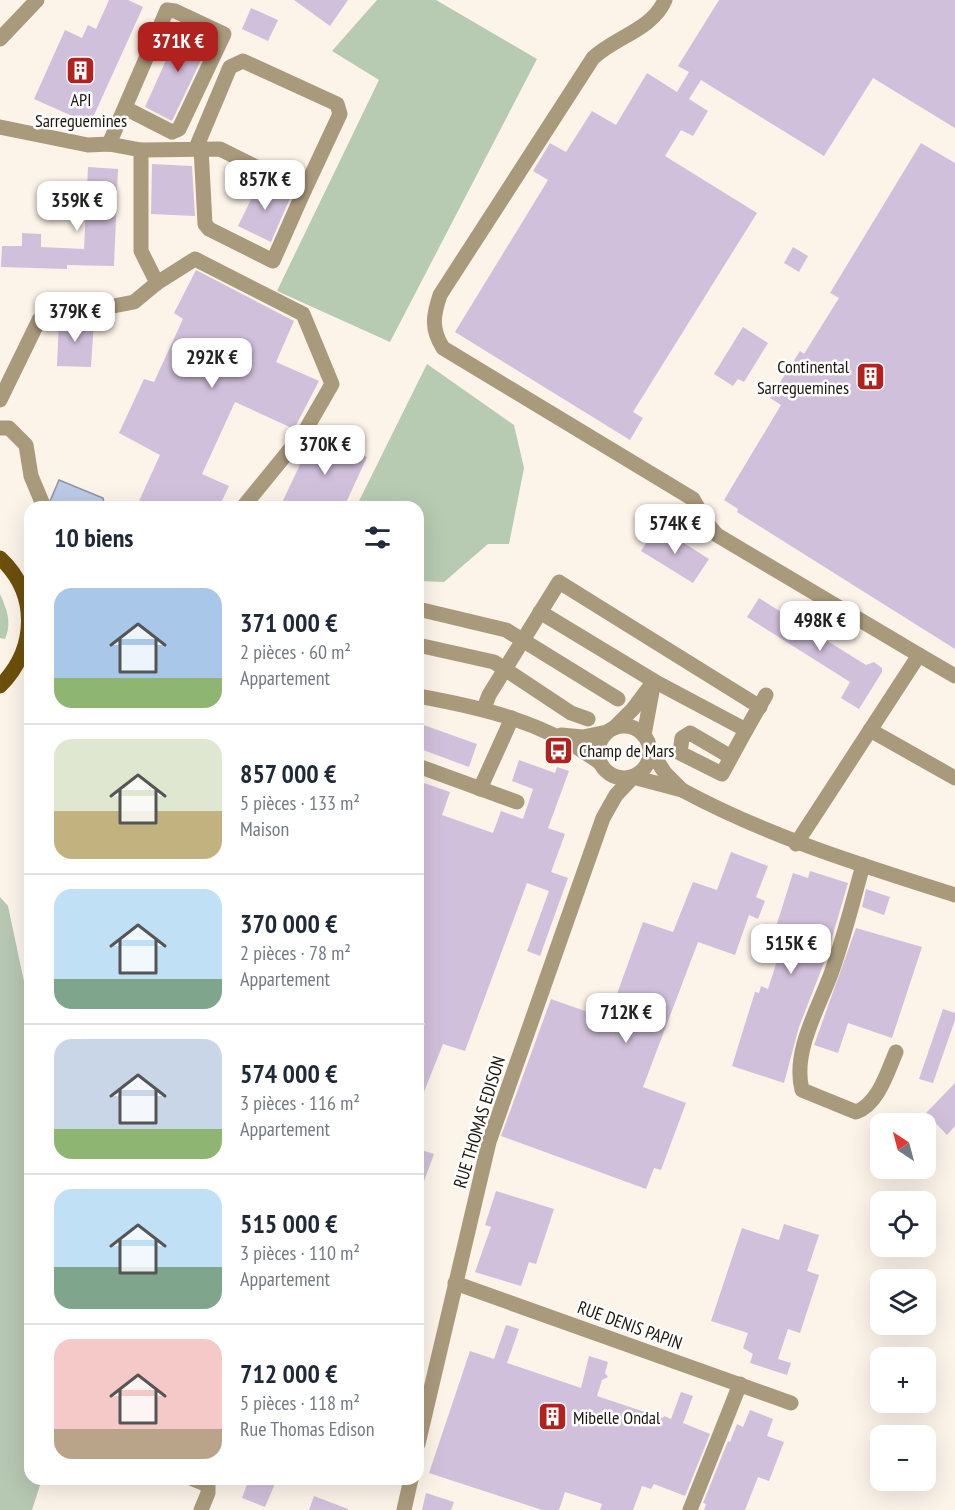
<!DOCTYPE html>
<html lang="fr">
<meta charset="utf-8">
<style>
:root{--surface:#fff;--page:#f2f2f3;--text:#1f2937;--muted:#747a83;--line:#e0e1e3;--accent:#b1211d}
body{margin:0;font-family:"PT Sans Narrow",sans-serif;background:var(--page);color:var(--text);height:100vh;display:flex;flex-direction:column;font-size:22px;white-space:nowrap}
*{box-sizing:border-box;margin:0}
p{font-size:20px;color:var(--muted)}
.icon{flex:none;width:33px;height:33px;fill:none;stroke:currentColor;stroke-width:2;stroke-linecap:round;stroke-linejoin:round}
.map{position:relative;flex:1;overflow:hidden}
.details{position:absolute;left:24px;top:501px;width:400px;height:984px;display:flex;flex-direction:column;background:var(--surface);border-radius:18px;box-shadow:0 6px 24px #0002}
.details>*{flex:none}
.needle{width:39px;rotate:324deg}
.tools{position:absolute;left:870px;top:1113px;display:grid;gap:12px}
.tools a{display:grid;place-items:center;width:66px;height:66px;border-radius:12px;background:var(--surface);box-shadow:0 6px 24px #0002;font-size:30px}
.price{position:absolute;translate:-50% -51px;padding:0 14px;border-radius:12px;background:#fff;color:#222;font-size:20px;line-height:39px;filter:drop-shadow(0 2px 3px #0008)}
.price::after{content:'';position:absolute;left:50%;top:36px;width:18px;height:14px;margin-left:-9px;background:inherit;clip-path:polygon(0 0,100% 0,50% 100%)}
.price.active{background:var(--accent);color:#fff}
ul{padding:0;list-style:none}
li{display:flex;align-items:center;gap:18px;height:150px;padding:0 30px}
li+li{border-top:2px solid var(--line)}
li span{display:grid;place-items:center;flex:none;width:168px;height:120px;border-radius:18px;color:#555}
li>.icon{margin-inline-start:auto}
span .icon{width:72px;height:72px;fill:#fffc;stroke-width:1}
li b{font-size:26px}
h2{display:flex;justify-content:space-between;align-items:center;height:72px;padding:0 30px;font-size:26px}
.map>svg:first-child{display:block}
.green{fill:#b6c7b2}
.forest{fill:#b6cbb1}
.water{fill:#bbcae6;stroke:#8c94a5;stroke-width:1.5}
.building{fill:#d1c0db}
.lines{fill:none;stroke-linecap:round;stroke-linejoin:round}
.minor{stroke:#aa9a7c;stroke-width:15}
.major{stroke:#6c500c;stroke-width:15}
.labels{text-anchor:middle;dominant-baseline:central;stroke-width:5;stroke-linejoin:round;paint-order:stroke}
.poi-label{font-size:18px;fill:#1d150d;stroke:#fff;text-anchor:start}
.street-label{font-size:18px;fill:#1d150d;stroke:#fff}
</style>
<div class="map">
<svg width="955" height="1510" viewBox="0 0 955 1510">
<rect width="100%" height="100%" fill="#fcf3e9"/>
<path class="green" d="M0,897L8,906L30,1010V1479H42L32,1510H0Z"/>
<g class="forest">
<path d="M377,0H436L537,59L390,342L277,291L379,80L332,51Z"/>
<path d="M427,364L514,425L524,468L509,544H488L444,582L419,581L418,507H356Z"/>
<path d="M0,594C7,610 12,622 5,639L0,638Z"/>
</g>
<path class="water" d="M59,480L103,498L105,507L48,506Z"/>
<g class="building">
<path d="M109,0H128L143,7L90,124L34,99L65,30L82,38L88,25L96,29Z"/>
<path d="M294,0H348L330,26Z"/>
<path d="M719,0H955V128L873,78L824,156L701,80L689,99L708,111L693,136L681,130L665,156L757,213L633,412L643,418L630,440L455,332L548,180L533,171L550,143L566,152L592,111L616,125L647,73L677,92L689,72L678,66Z"/>
<path d="M251,8L278,20L268,41L242,29Z"/>
<path d="M182,25L211,39L172,121L145,107Z"/>
<path d="M921,143L955,163V649L737,512L738,509L724,500L781,405L770,398L800,351L804,354L839,298L830,293Z"/>
<path d="M152,164L192,166L195,216L151,214Z"/>
<path d="M88,167L118,169L114,266L67,265V269L1,267L2,246H22V233L41,234V247L84,249Z"/>
<path d="M260,181L291,196L271,242L238,226Z"/>
<path d="M793,247L808,256L799,272L784,263Z"/>
<path d="M196,270L294,321L276,362L319,381L294,429L235,402L202,474L229,486L219,507H153L139,501L160,455L119,433L144,379L154,382L183,319L174,313Z"/>
<path d="M59,319L94,320L91,367L57,366Z"/>
<path d="M743,327L768,343L744,382L738,379L733,386L714,374Z"/>
<path d="M315,433L367,457L344,507H280Z"/>
<path d="M657,526L709,559L693,583L641,551Z"/>
<path d="M759,598L866,665L874,662L882,668V672L859,709L841,698L850,682L747,617Z"/>
<path d="M418,723L477,744L469,767L418,748Z"/>
<path d="M519,760L555,773L557,767L569,771L548,828L565,834L551,872L568,878L540,956L527,951L549,891L527,883L465,1051L443,1044L418,1107V1040L425,1023L418,1021V781L450,792L442,815L493,833L501,811L523,819L533,789L512,781Z"/>
<path d="M731,852L768,866L756,897L765,901L758,919L749,915L735,955L698,942L643,1087L686,1103L661,1170L654,1168L646,1189L501,1136L551,999L599,1016L604,1002L613,1005L643,922L673,932L693,882L717,890Z"/>
<path d="M810,871L848,883L827,955L799,1027L784,1083L732,1066L755,992L759,993L761,986L768,989L785,936L774,933L793,873L808,878Z"/>
<path d="M866,889L890,897L884,915L862,907Z"/>
<path d="M856,928L922,947L892,1038L848,1023L838,1053L814,1045Z"/>
<path d="M943,1009L955,1013V1020L933,1083L919,1079Z"/>
<path d="M955,1083V1126L947,1135L926,1113Z"/>
<path d="M418,1149L434,1154L420,1192H418Z"/>
<path d="M496,1191L554,1209L536,1264L529,1262L521,1286L475,1272L491,1227L485,1225Z"/>
<path d="M784,1224L819,1235L807,1271L819,1275L800,1333L788,1329L778,1359L791,1363L787,1375L750,1363L753,1354L743,1348L748,1333L711,1321L742,1228L779,1240Z"/>
<path d="M506,1325L519,1329L507,1363L581,1388L589,1356L608,1362L605,1373L608,1377L602,1380L597,1396L663,1418L664,1416L671,1419L681,1392L693,1396L683,1423L710,1434L685,1496L654,1484L651,1489L642,1486L633,1510H600L602,1504L565,1492L559,1510H542L429,1473L470,1351L494,1359Z"/>
<path d="M750,1410L773,1419L767,1436L784,1442L769,1481L758,1477L745,1510H704L706,1504L703,1503L728,1441L730,1442L737,1424L743,1427Z"/>
<path d="M249,1479H277L265,1507L242,1498Z"/>
<path d="M426,1493L454,1502L451,1510H422Z"/>
<path d="M314,1496L348,1509V1510H309Z"/>
</g>
<g class="lines">
<g class="minor">
<path d="M665,0C652,30 615,37 593,58L440,295C433,316 431,329 443,348L693,499L706,522L717,535L919,655L796,844"/>
<path d="M0,39L37,0"/>
<path d="M0,127L88,145L109,144L141,150V251L157,283"/>
<path d="M109,144L167,10L175,11L224,34L179,129L172,132L125,108"/>
<path d="M201,148L205,224L209,229L273,261L304,191"/>
<path d="M141,150L220,149L304,191L340,114L337,104L243,61L230,67L196,148"/>
<path d="M0,400L39,320L50,310L59,306L103,308L134,302L157,283L195,259L303,314L332,384L305,431L243,507"/>
<path d="M0,428H9L26,445L31,476L44,507"/>
<path d="M418,609L506,630L618,699"/>
<path d="M540,612L654,681L746,730L722,774L680,753L682,738L690,733L731,757"/>
<path d="M418,645L494,662L571,713L588,719"/>
<path d="M919,655L955,676"/>
<path d="M418,696C484,708 544,722 599,762"/>
<path d="M484,708L489,695L559,582L760,707"/>
<circle cx="624" cy="752" r="26"/>
<path d="M614,728L633,709L654,681L644,735"/>
<path d="M746,730L766,695"/>
<path d="M870,730L955,778"/>
<path d="M561,735L583,737L607,732"/>
<path d="M418,766L517,802"/>
<path d="M480,789L512,718"/>
<path d="M682,790C769,837 861,865 955,895"/>
<path d="M863,865C853,901 844,937 832,971C819,1008 792,1051 802,1090L856,1112C878,1104 887,1073 896,1052"/>
<path d="M455,1283L791,1403"/>
<path d="M418,1444L489,1142L603,818L616,795L633,777L682,790L665,773L650,750"/>
<path d="M193,1479L208,1485V1493L201,1510"/>
<path d="M404,1510L411,1479"/>
<path d="M690,1510L740,1384"/>
</g>
<path class="major" d="M0,558C39,594 37,649 0,686"/>
</g>
<defs>
<symbol id="building-square" viewBox="-11 -11 22 22"><rect x="-9" y="-9" width="18" height="18" rx="4" fill="#b1211d" stroke="#fff"/><path d="M-4-6H4V6H1V3H-1V6H-4ZM-2.5-4.3h1.7v1.8h-1.7ZM.8-4.3h1.7v1.8H.8ZM-2.5-1h1.7V.8h-1.7ZM.8-1h1.7V.8H.8Z" fill="#fff"/></symbol>
<symbol id="bus-square" viewBox="-11 -11 22 22"><rect x="-9" y="-9" width="18" height="18" rx="4" fill="#b1211d" stroke="#fff"/><path d="M-5-6H5V4H4V6H2V4H-2V6H-4V4H-5ZM-3.5-4V0h7V-4ZM-3.5 1.2v1.5H-2V1.2ZM2 1.2v1.5H3.5V1.2Z" fill="#fff"/></symbol>
</defs>
<g fill-rule="evenodd">
<use href="#building-square" x="64" y="54" width="33" height="33"/>
<use href="#building-square" x="854" y="360" width="33" height="33"/>
<use href="#bus-square" x="542" y="734" width="33" height="33"/>
<use href="#building-square" x="536" y="1400" width="33" height="33"/>
</g>
<g class="labels">
<g class="poi-label">
<text x="81" y="99" text-anchor="middle">API<tspan x="81" dy="21">Sarreguemines</tspan></text>
<text x="849" y="366" text-anchor="end">Continental<tspan x="849" dy="21">Sarreguemines</tspan></text>
<text x="579" y="750">Champ de Mars</text>
<text x="573" y="1417">Mibelle Ondal</text>
</g>
<g class="street-label">
<text transform="translate(479 1122) rotate(-73)">RUE THOMAS EDISON</text>
<text transform="translate(630 1325) rotate(20)">RUE DENIS PAPIN</text>
</g>
</g>
</svg>
<div class="tools">
<a><svg class="needle" viewBox="-14 -14 28 28"><path d="M0-13l5 13h-10z" fill="#e53935"/><path d="M0 13l5-13h-10z" fill="#747a83"/></svg></a>
<a><svg class="icon" aria-label="locate" viewBox="0 0 24 24"><circle cx="12" cy="12" r="6"/><path d="M12 2v4M12 18v4M2 12h4M18 12h4"/></svg></a>
<a><svg class="icon" aria-label="layers" viewBox="0 0 24 24"><path d="M12 4l9 5-9 5-9-5zM3 14l9 5 9-5"/></svg></a>
<a>+</a>
<a>−</a>
</div>
<b class="price active" style="left:178px;top:73px">371K €</b>
<b class="price" style="left:265px;top:211px">857K €</b>
<b class="price" style="left:77px;top:232px">359K €</b>
<b class="price" style="left:75px;top:343px">379K €</b>
<b class="price" style="left:212px;top:389px">292K €</b>
<b class="price" style="left:325px;top:476px">370K €</b>
<b class="price" style="left:675px;top:555px">574K €</b>
<b class="price" style="left:820px;top:652px">498K €</b>
<b class="price" style="left:791px;top:975px">515K €</b>
<b class="price" style="left:626px;top:1044px">712K €</b>
<section class="details">
<h2>10 biens<svg class="icon" aria-label="filters" viewBox="0 0 24 24"><path d="M4 7h16M4 17h16"/><circle cx="9" cy="7" r="2"/><circle cx="15" cy="17" r="2"/></svg></h2>
<ul>
<li><span style="background:linear-gradient(#a9c7e8 75%,#8fb573 0)"><svg class="icon" aria-label="home" viewBox="0 0 24 24"><path d="M3 11l9-7 9 7M6 9v11h12V9"/></svg></span><div><b>371 000 €</b><p>2 pièces · 60 m²</p><p>Appartement</p></div></li>
<li><span style="background:linear-gradient(#dfe7d0 60%,#c2b280 0)"><svg class="icon" aria-label="home" viewBox="0 0 24 24"><path d="M3 11l9-7 9 7M6 9v11h12V9"/></svg></span><div><b>857 000 €</b><p>5 pièces · 133 m²</p><p>Maison</p></div></li>
<li><span style="background:linear-gradient(#bfe0f5 75%,#7fa58c 0)"><svg class="icon" aria-label="home" viewBox="0 0 24 24"><path d="M3 11l9-7 9 7M6 9v11h12V9"/></svg></span><div><b>370 000 €</b><p>2 pièces · 78 m²</p><p>Appartement</p></div></li>
<li><span style="background:linear-gradient(#c9d6e8 75%,#8fb573 0)"><svg class="icon" aria-label="home" viewBox="0 0 24 24"><path d="M3 11l9-7 9 7M6 9v11h12V9"/></svg></span><div><b>574 000 €</b><p>3 pièces · 116 m²</p><p>Appartement</p></div></li>
<li><span style="background:linear-gradient(#bfe0f5 65%,#7fa58c 0)"><svg class="icon" aria-label="home" viewBox="0 0 24 24"><path d="M3 11l9-7 9 7M6 9v11h12V9"/></svg></span><div><b>515 000 €</b><p>3 pièces · 110 m²</p><p>Appartement</p></div></li>
<li><span style="background:linear-gradient(#f6c9c9 75%,#b9a48a 0)"><svg class="icon" aria-label="home" viewBox="0 0 24 24"><path d="M3 11l9-7 9 7M6 9v11h12V9"/></svg></span><div><b>712 000 €</b><p>5 pièces · 118 m²</p><p>Rue Thomas Edison</p></div></li>
</ul>
</section>
</div>
